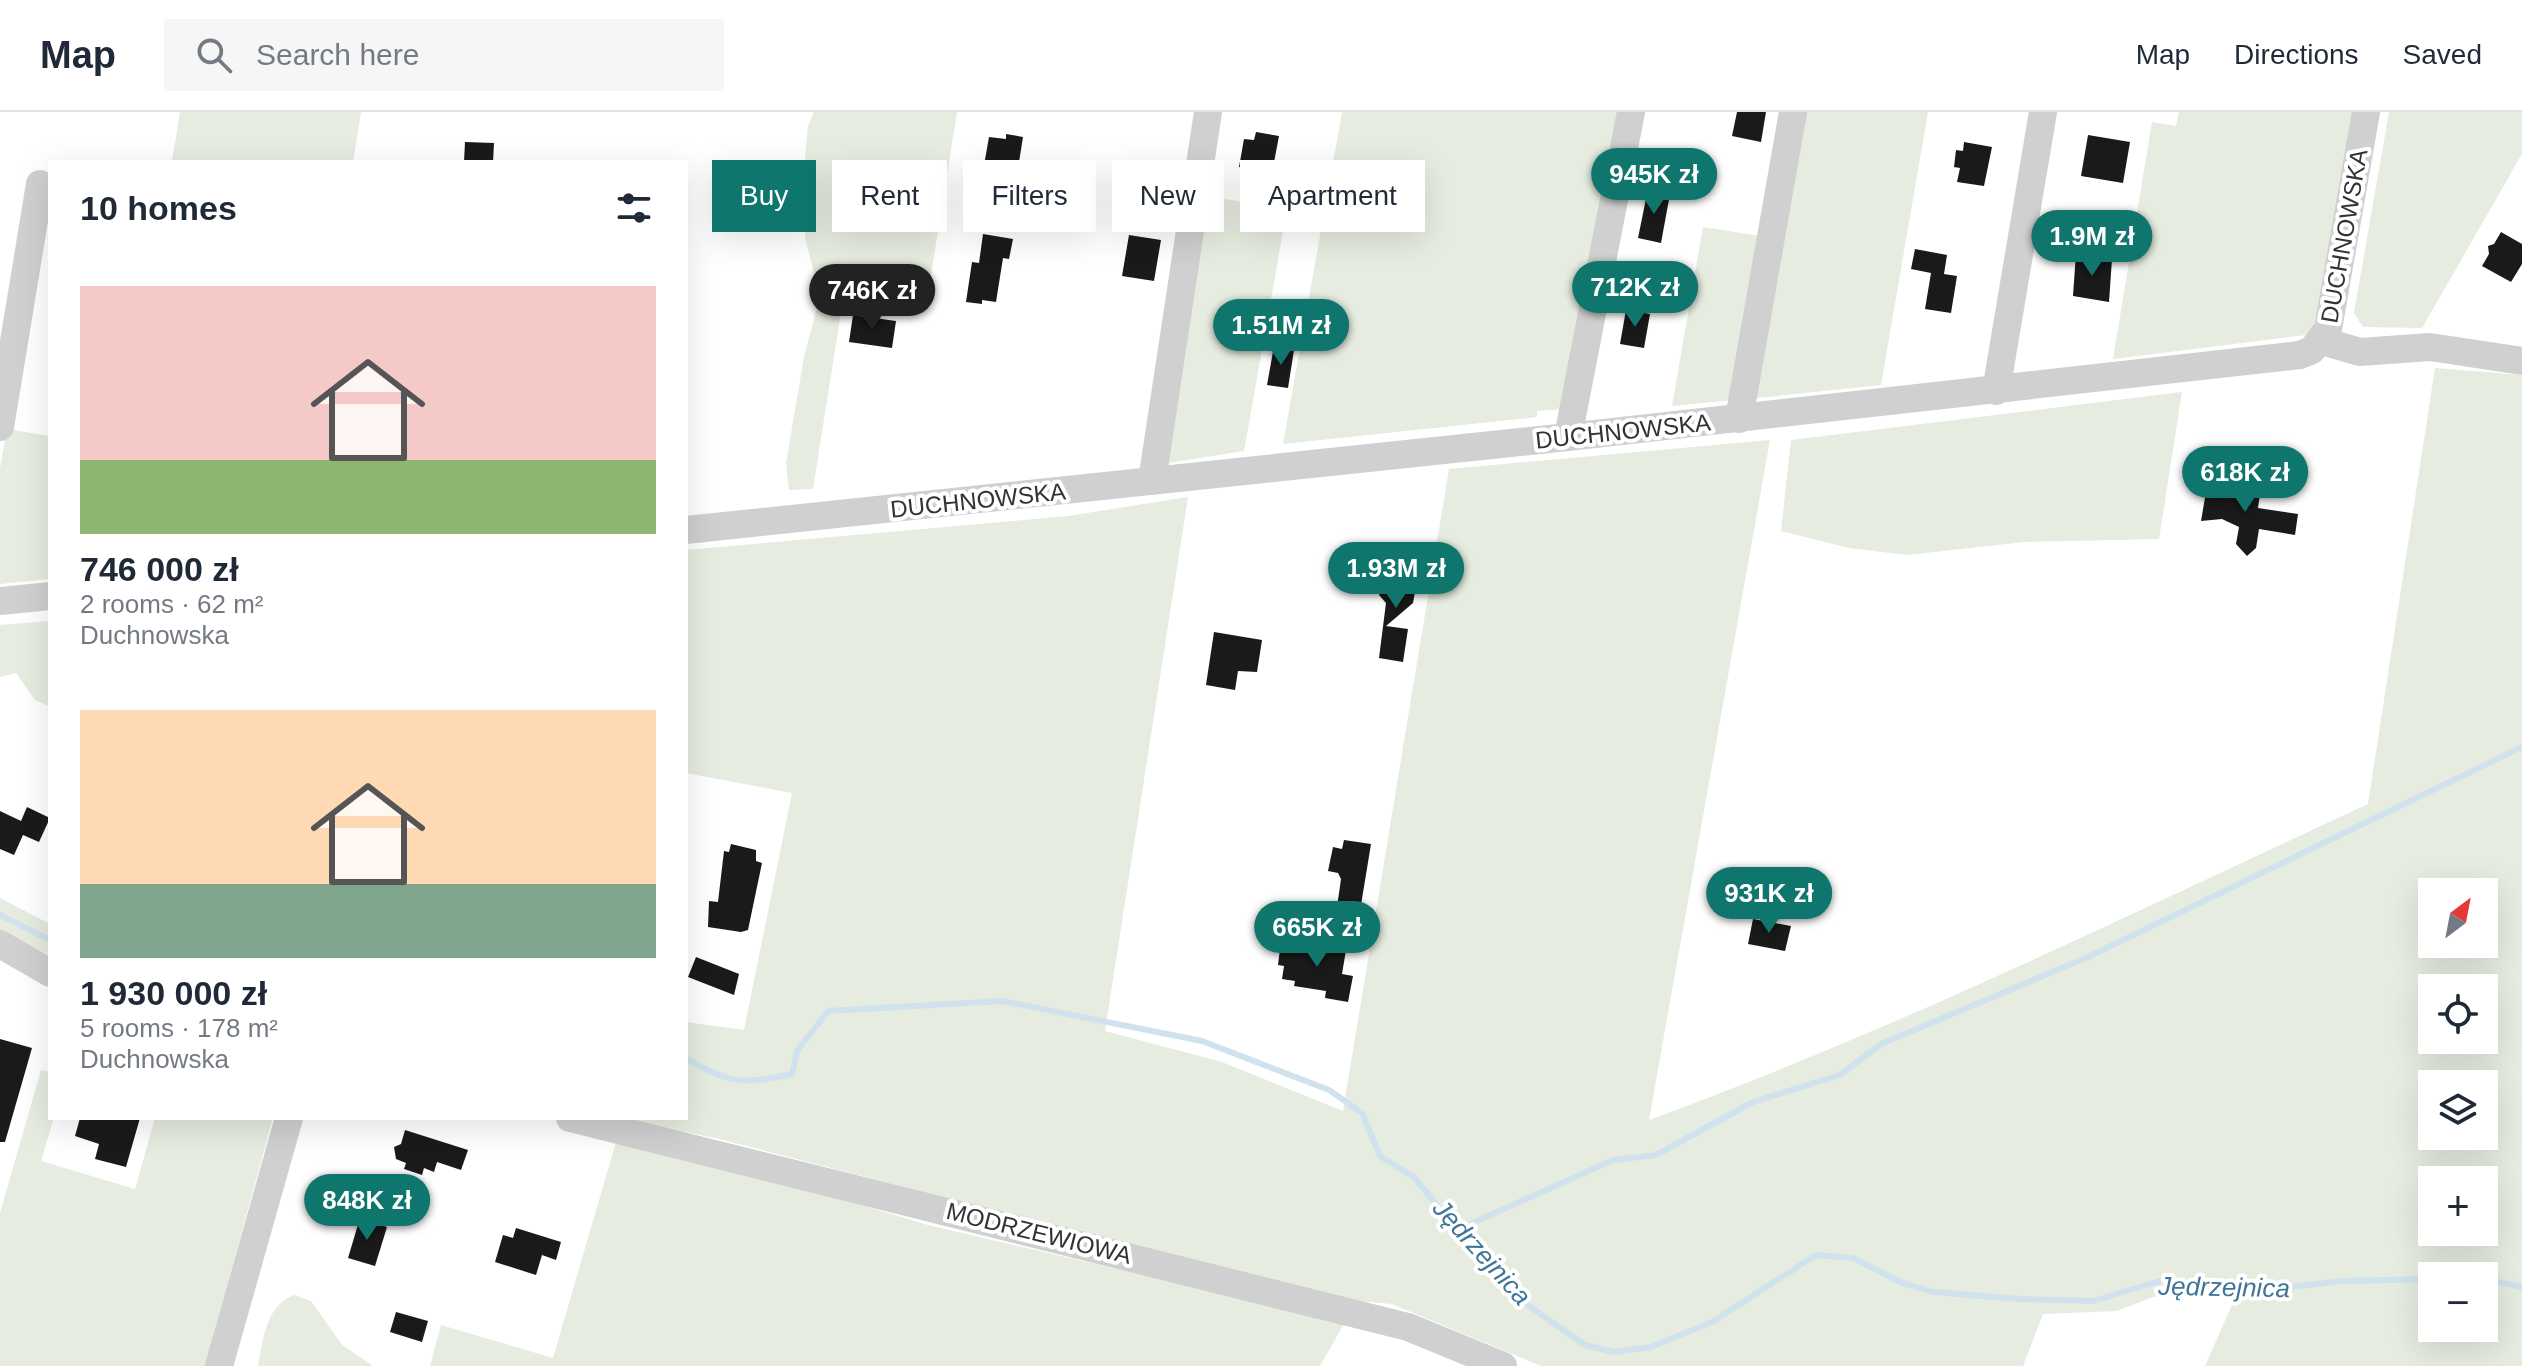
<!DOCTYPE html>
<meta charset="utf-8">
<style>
:root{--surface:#fff;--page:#f6f6f7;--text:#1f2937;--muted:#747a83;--line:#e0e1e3;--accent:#0f766e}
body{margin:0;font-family:Helvetica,sans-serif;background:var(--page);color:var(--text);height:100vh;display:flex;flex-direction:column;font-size:30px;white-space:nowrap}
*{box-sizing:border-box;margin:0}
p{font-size:26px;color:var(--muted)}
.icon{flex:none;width:44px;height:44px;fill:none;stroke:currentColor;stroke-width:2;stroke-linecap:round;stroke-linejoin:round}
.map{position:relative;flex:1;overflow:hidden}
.side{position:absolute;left:48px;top:48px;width:640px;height:960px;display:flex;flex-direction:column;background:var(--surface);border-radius:0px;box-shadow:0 8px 32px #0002}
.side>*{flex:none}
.guide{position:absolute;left:712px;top:48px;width:760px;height:72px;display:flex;gap:16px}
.needle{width:52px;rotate:32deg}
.fabs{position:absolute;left:2418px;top:766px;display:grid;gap:16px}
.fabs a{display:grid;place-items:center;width:80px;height:80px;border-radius:0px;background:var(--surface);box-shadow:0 8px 32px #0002;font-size:40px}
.price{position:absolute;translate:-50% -68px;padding:0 18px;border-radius:28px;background:var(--accent);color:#fff;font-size:26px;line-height:52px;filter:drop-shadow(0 2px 4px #0008)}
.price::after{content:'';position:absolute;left:50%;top:48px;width:24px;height:18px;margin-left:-12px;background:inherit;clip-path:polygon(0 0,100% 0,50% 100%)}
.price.on{background:#222;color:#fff}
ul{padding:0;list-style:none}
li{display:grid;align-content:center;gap:16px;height:424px;padding:0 32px}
li span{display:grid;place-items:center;height:248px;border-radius:0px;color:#555}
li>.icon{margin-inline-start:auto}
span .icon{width:144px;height:144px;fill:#fffc;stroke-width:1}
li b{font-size:34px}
h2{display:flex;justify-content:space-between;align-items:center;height:96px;padding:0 32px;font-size:34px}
.pill{padding:0 28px;border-radius:0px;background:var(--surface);box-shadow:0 8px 32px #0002;font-size:28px;line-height:72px}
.pill.on{background:var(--accent);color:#fff}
header{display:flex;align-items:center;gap:48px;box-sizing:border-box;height:112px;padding:0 40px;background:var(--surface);border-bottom:2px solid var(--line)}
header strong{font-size:38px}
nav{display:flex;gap:44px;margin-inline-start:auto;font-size:28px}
.search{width:560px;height:72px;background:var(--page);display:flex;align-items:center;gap:20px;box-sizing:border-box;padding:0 28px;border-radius:0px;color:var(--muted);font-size:30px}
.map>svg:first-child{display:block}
.green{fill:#e6ecdf;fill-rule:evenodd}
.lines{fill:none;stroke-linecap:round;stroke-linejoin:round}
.stream{stroke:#cfe2ee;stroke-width:6}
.building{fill:#1a1a1a}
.minor{stroke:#d0d0d0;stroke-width:28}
.labels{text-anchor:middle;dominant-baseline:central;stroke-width:8;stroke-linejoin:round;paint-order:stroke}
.street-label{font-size:24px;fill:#333;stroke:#fff}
.water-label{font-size:26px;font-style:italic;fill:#3f7597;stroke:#fff}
</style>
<header>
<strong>Map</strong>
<div class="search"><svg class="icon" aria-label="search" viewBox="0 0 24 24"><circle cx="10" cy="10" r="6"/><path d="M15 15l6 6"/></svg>Search here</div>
<nav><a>Map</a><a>Directions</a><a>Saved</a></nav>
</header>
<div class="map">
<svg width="2522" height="1254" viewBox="0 0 2522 1254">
<rect width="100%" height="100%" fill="#fff"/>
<g class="green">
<path d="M180,0H361L353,50H172Z"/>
<path d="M814,0H957L929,175L847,162L813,377L789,378L786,351L804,245L820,184L805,126L809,92L804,56L808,14Z"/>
<path d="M1342,0H1621L1563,297L1537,299V305L1283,332Z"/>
<path d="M1798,0H1928L1881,273L1748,287Z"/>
<path d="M2179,0H2353L2317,214L2306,223L2113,247L2152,10L2176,14Z"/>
<path d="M2389,0H2522V42L2422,216L2363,215L2354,201Z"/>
<path d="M1206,84L1287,97L1244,339L1168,351Z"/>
<path d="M1703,115L1760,124L1732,288L1672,294Z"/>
<path d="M2435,256L2522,263V1254H2205L2235,1186L2179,1181L2153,1185L2117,1199L2043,1202L2023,1254H1541L1392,1192L1335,1187L724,1028L618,1006H686V910L744,918L792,681L686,661V438L1068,404L1188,385L1105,919L1222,950L1343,999L1449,357L1770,328L1649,1008C1895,918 2131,802 2368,692ZM2432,780H2484V832H2432ZM2432,876H2484V928H2432ZM2432,972H2484V1024H2432ZM2432,1068H2484V1120H2432ZM2432,1164H2484V1216H2432Z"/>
<path d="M2182,280L2159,427L2024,430L1907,443L1849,436L1781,419L1791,328Z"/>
<path d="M7,317L50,324V467L0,472V356Z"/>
<path d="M50,509V595L35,588L16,561L0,565V513Z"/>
<path d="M0,786L50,812V845L0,819Z"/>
<path d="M41,958L50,960V1006H54L41,1049L135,1077L155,1006H273L205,1254H0V1101Z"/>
<path d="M616,1030L747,1059L928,1113L1345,1210L1320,1254H430L441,1213L553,1246Z"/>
<path d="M295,1183L311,1189L342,1233L373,1254H258C263,1228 266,1192 295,1183Z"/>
</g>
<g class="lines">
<g class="stream">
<path d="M0,803L50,828"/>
<path d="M686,946C729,973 745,972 792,962L797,939L828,899L1002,889L1202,929L1329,978L1362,1001L1380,1044L1414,1065L1491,1160L1519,1187L1585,1233L1614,1240L1651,1235L1712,1210L1816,1143L1853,1146L1902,1171L1934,1180L2018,1187L2093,1189L2163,1168L2276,1177L2342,1169L2432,1167"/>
<path d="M1457,1118L1613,1048L1656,1043L1753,990L1840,963L1881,932L2088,845L2522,635"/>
<path d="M2484,1167L2522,1175"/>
</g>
</g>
<g class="building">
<path d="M1737,0H1766L1761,30L1732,24Z"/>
<path d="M1256,20L1279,24L1272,61L1239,55L1244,27L1254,28Z"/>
<path d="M1006,22L1023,25L1016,69L983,59L989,25L1006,27Z"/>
<path d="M2088,23L2130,30L2123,71L2081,64Z"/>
<path d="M465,30L494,31L493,50H464Z"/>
<path d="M1964,30L1992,35L1984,74L1957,70L1960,56L1954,55L1956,38L1963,39Z"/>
<path d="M732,53L796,65L794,83L781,81L772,103L714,99L718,77L727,79Z"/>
<path d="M1134,54L1156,57L1153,78L1131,75Z"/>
<path d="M1648,77L1670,82L1661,131L1638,126Z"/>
<path d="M2501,120L2522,132V152L2511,170L2482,154L2489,142L2488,134L2494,132Z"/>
<path d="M983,122L1013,127L1009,147L1003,146L996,190L982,188V192L966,190L972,150L979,151Z"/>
<path d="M1129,123L1161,128L1154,169L1122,164Z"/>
<path d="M1915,137L1947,143L1944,162L1957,164L1951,201L1925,197L1931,161L1911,157Z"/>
<path d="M2076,141L2112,147L2109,190L2073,184Z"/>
<path d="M1626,198L1650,202L1644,236L1620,232Z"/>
<path d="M853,203L896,209L892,236L849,230Z"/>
<path d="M1274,234L1294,238L1288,276L1267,273Z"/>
<path d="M2208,368L2260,382L2258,396L2298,402L2295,423L2259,417L2256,436L2247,444L2236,432L2239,415L2222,407L2201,409Z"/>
<path d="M1389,450L1403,453L1410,462L1418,463L1413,491L1386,514L1408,517L1403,550L1379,546L1386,491L1379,483Z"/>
<path d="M1214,520L1262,528L1257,560L1238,559L1235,578L1206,573Z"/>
<path d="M27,695L50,706L39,730L23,723L14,743L0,737V699L21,709Z"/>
<path d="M1344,728L1371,732L1360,799L1337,795L1341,767L1338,761L1328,759L1333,735L1342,737Z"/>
<path d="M731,732L756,738V749L762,751L748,818L741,820L708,815L709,789L718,790L724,739L729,740Z"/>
<path d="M1753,807L1791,814L1785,839L1748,832Z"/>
<path d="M1289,827L1346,838L1342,862L1353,864L1348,890L1325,886L1326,879L1294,874L1295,869L1282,867L1284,854L1278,853L1280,837L1287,838Z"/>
<path d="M696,845L739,862L734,883L688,865Z"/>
<path d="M0,927L32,936L5,1030H0Z"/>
<path d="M80,1006H140L126,1055L95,1047L99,1032L75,1024Z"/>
<path d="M405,1018L468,1038L461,1058L437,1050L434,1060L424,1056L422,1063L404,1057L406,1051L396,1047L394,1035L401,1032Z"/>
<path d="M360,1106L387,1115L375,1154L348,1146Z"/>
<path d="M516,1116L561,1130L556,1148L542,1143L536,1163L495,1150L503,1123L513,1126Z"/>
<path d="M396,1200L428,1209L422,1230L390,1220Z"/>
</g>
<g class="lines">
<g class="minor">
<path d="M2322,229L2360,240L2430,235L2522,249"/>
<path d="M1996,279L2043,0"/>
<path d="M1739,307L1793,0"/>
<path d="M0,315L40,72"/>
<path d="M1568,325L1631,0"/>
<path d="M1152,369L1208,0"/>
<path d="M686,418L1568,325L2300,243L2312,238L2328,217L2366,0"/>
<path d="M0,489L50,484"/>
<path d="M0,832L50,861"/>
<path d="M570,1006L1408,1215L1503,1254"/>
<path d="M219,1254L289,1006"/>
</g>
</g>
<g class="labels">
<g class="street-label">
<text transform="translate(2344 124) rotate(-80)">DUCHNOWSKA</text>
<text transform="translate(1623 319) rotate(-6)">DUCHNOWSKA</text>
<text transform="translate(978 388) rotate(-6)">DUCHNOWSKA</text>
<text transform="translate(1039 1121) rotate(14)">MODRZEWIOWA</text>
</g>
<g class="water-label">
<text transform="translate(1482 1140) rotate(48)">Jędrzejnica</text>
<text transform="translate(2224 1175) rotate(1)">Jędrzejnica</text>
</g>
</g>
</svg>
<div class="fabs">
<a><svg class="needle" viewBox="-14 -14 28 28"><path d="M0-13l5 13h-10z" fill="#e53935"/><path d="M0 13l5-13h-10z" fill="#747a83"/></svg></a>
<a><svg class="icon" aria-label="locate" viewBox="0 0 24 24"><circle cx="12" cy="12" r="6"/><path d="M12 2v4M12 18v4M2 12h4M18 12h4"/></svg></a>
<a><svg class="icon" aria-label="layers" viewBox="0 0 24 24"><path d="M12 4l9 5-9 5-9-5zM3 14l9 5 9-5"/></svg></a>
<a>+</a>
<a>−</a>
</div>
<b class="price" style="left:1654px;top:104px">945K zł</b>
<b class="price" style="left:2092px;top:166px">1.9M zł</b>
<b class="price" style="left:1635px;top:217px">712K zł</b>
<b class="price on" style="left:872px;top:220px">746K zł</b>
<b class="price" style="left:1281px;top:255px">1.51M zł</b>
<b class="price" style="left:2245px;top:402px">618K zł</b>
<b class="price" style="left:1396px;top:498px">1.93M zł</b>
<b class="price" style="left:1769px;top:823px">931K zł</b>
<b class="price" style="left:1317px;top:857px">665K zł</b>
<b class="price" style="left:367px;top:1130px">848K zł</b>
<div class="guide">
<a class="pill on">Buy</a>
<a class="pill">Rent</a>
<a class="pill">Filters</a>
<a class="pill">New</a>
<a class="pill">Apartment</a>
</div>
<section class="side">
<h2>10 homes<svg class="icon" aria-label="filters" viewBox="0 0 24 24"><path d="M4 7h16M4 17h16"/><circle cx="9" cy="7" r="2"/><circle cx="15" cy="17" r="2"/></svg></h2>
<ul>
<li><span style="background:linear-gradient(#f6c9c9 70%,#8fb573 0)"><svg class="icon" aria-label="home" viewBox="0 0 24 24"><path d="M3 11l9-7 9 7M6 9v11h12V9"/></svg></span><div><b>746 000 zł</b><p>2 rooms · 62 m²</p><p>Duchnowska</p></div></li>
<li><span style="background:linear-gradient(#ffd9b3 70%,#7fa58c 0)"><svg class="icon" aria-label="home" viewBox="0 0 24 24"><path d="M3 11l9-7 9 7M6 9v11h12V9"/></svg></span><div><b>1 930 000 zł</b><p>5 rooms · 178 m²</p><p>Duchnowska</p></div></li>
</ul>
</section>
</div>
